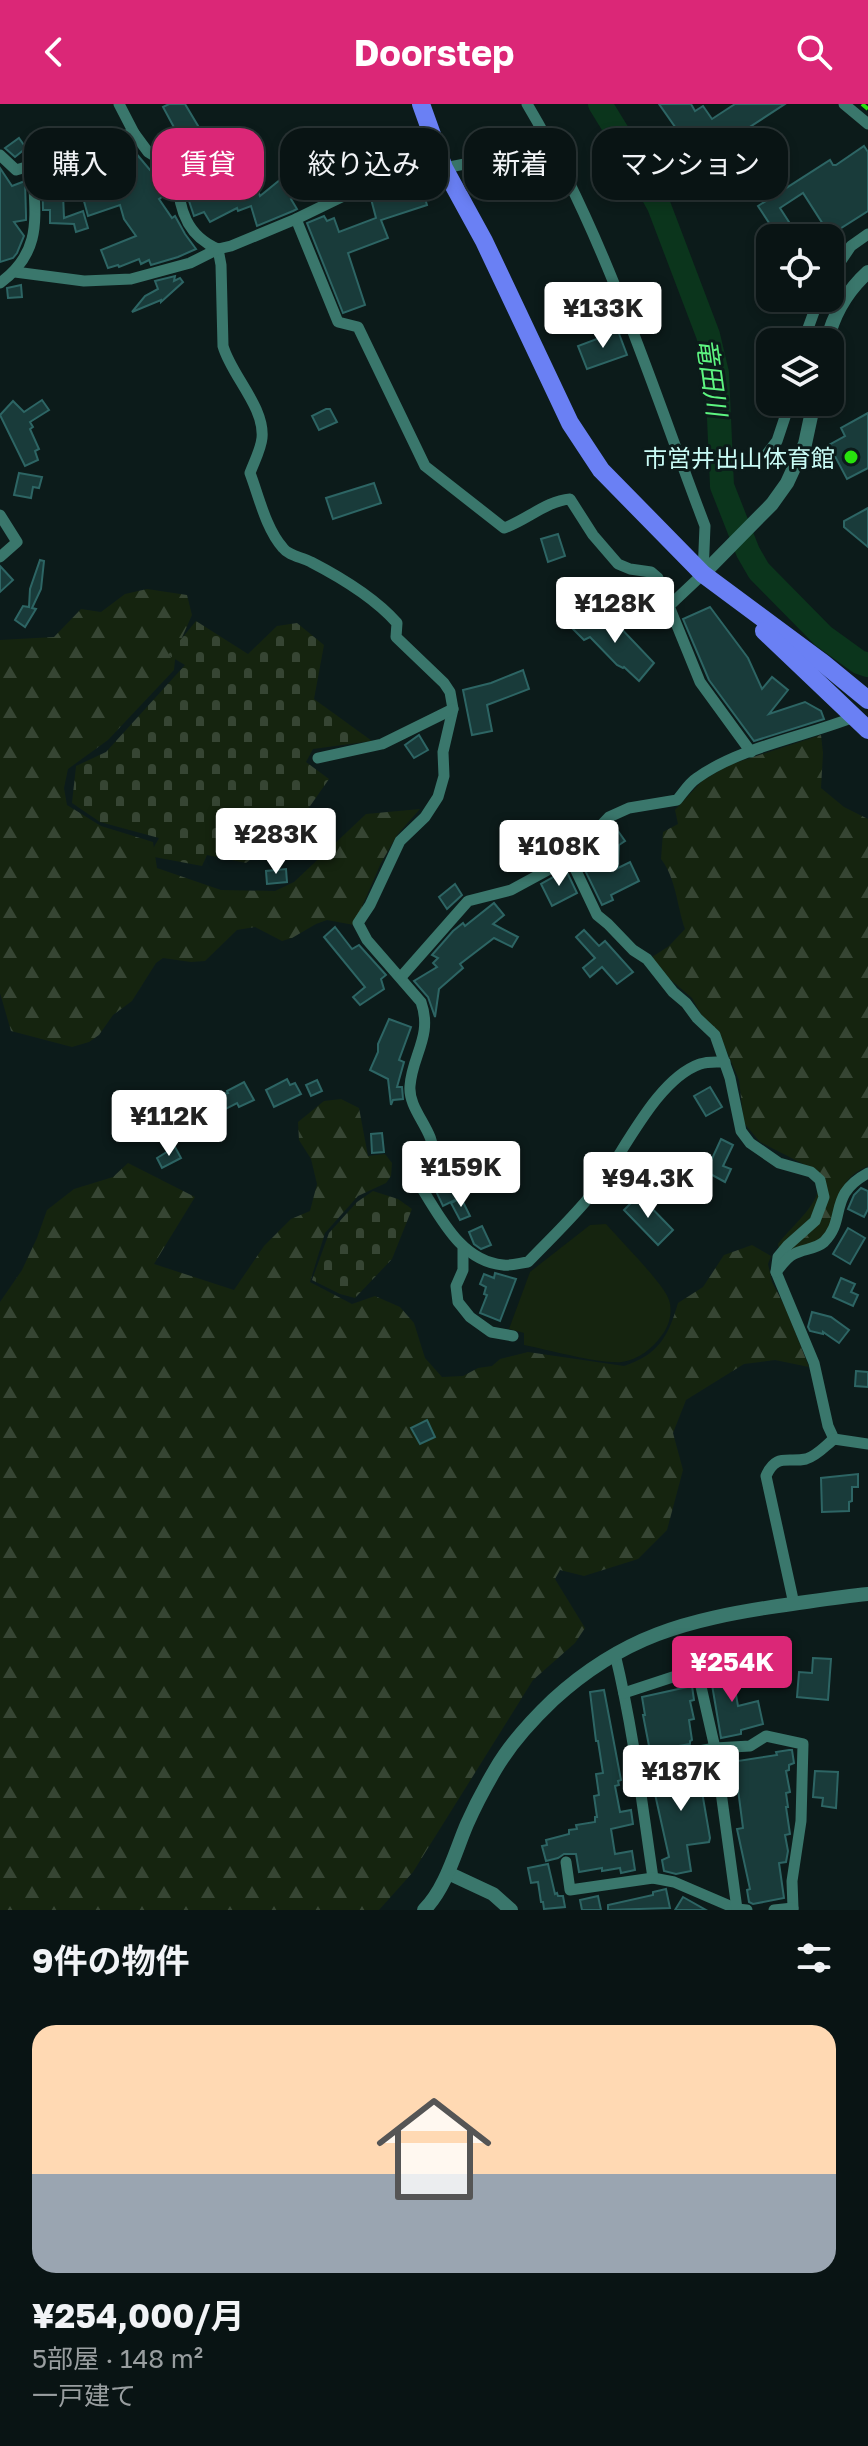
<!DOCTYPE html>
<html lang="ja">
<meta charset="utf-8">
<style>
:root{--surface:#091414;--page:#172122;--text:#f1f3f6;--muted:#999ea0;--line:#293334;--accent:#db2777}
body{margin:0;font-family:"Golos Text","Noto Sans JP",sans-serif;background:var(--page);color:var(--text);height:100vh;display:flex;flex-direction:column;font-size:30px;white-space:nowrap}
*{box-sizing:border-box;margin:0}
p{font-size:26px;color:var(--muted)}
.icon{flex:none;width:44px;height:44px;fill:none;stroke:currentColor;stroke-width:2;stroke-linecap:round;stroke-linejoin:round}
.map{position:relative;height:1806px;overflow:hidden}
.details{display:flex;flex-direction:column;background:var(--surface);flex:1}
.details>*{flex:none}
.top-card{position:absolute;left:24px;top:24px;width:820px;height:72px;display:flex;gap:16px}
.buttons{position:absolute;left:756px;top:120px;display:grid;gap:16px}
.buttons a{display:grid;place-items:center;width:88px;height:88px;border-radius:16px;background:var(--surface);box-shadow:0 4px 12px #0003,0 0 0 2px var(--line);font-size:40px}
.price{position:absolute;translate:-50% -68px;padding:0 18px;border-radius:8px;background:#fff;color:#222;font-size:26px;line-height:52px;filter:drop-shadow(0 2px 4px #0008)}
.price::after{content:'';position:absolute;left:50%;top:48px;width:24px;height:18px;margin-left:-12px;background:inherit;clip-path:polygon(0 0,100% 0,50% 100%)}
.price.selected{background:var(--accent);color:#fff}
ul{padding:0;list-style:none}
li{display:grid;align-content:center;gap:16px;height:424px;padding:0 32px}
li+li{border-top:2px solid var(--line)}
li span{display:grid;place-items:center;height:248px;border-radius:24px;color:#555}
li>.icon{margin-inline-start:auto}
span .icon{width:144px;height:144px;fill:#fffc;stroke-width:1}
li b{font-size:34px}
h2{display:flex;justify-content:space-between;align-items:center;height:96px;padding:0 32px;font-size:34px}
.pill{padding:0 28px;border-radius:24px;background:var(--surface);box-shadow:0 4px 12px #0003,0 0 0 2px var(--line);font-size:28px;line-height:72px}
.pill.selected{background:var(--accent);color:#fff}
header{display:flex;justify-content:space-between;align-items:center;height:104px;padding:0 32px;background:var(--accent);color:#fff;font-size:36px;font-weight:700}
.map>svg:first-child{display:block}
.forest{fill:url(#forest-firs)}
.cemetery{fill:url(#cemetery-stones)}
.park{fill:#15240f}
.water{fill:url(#water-waves)}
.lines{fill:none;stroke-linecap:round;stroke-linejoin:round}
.river{stroke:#0b351c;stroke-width:24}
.building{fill:#193b3a;stroke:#2d6564;stroke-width:2}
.minor{stroke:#3a776c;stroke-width:11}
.tertiary{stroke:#3a776c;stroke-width:14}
.trunk{stroke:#6a80f4;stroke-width:18}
.rail{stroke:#28e30d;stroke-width:4;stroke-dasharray:12 10;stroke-linecap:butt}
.poi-dot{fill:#28e30d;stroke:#0c1b1a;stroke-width:3}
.labels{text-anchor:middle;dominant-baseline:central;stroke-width:6;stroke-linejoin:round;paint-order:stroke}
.poi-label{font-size:24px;fill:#c9fcf6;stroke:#0c1b1a;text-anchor:end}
.water-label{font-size:26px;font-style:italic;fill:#5df681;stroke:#0c1b1a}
</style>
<header><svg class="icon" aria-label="back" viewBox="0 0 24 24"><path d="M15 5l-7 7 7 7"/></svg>Doorstep<svg class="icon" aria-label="search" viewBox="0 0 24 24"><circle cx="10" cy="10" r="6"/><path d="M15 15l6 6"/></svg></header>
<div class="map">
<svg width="868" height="1806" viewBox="0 0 868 1806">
<defs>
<pattern id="forest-firs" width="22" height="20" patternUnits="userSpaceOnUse" patternTransform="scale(2)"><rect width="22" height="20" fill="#15240f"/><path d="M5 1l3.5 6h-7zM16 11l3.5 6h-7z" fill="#364533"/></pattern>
<pattern id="cemetery-stones" width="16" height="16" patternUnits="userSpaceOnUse" patternTransform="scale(2)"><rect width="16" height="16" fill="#15240f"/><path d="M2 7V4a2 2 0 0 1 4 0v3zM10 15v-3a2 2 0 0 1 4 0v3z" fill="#364533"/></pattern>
<pattern id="water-waves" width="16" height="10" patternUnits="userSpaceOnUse" patternTransform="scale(2)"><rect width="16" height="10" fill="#0b351c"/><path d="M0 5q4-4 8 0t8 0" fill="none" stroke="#2d533e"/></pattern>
</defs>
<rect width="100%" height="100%" fill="#0c1b1a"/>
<g class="forest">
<path d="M147,485L187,491L192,511L176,547L174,566L108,636L68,665L64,684L67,701L101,722L153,738L157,764L221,786L275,787L294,778L366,710L420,705L397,731L381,759L354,821L327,816L316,820L292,834L282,837L255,823L237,826L205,857L191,858L163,854L156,859L132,897L113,911L99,931L89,938L72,943L11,927L0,889V536L54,533L81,505L101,508L125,490Z"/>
<path d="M821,631L823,649L821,684L844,703L868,715V1062C829,1079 845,1107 825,1130C814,1143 795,1150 781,1158L778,1140C789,1125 813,1106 818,1087C819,1082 817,1073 817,1067L760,1038L744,1019L739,976L719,929L702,912L692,894L664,870L652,853L669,842L685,825C677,802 676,774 661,755L663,728L678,720L675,706L702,677L729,661Z"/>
<path d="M341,995L359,1004L368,1052L385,1050L392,1059L391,1072L386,1079L358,1092L325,1129L310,1178L352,1200L375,1192L400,1203L414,1219L425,1254L442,1273L463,1272L478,1264L492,1262L500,1255L528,1248L624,1262C659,1250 668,1233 678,1199L703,1183L724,1151L752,1141L771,1152L768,1160L772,1178L785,1203L809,1263L775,1256L744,1260L686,1296L673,1329L683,1366L667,1426L638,1455L584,1472L560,1466L555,1475L585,1524L575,1539L533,1576L413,1768L379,1806H0V1198L22,1166L37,1134L47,1106L74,1085L113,1073L128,1059L195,1093L154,1160L234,1186L264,1142L291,1115L310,1107L317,1080L311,1055L299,1036L298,1018L324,997Z"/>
</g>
<g class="cemetery">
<path d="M196,517L248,550L277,522L297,519L324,541L314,595L372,637L313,645L306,658L329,675L308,705L330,720L287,754L274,756L260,748L246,759L207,751L202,762L149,752L159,734L100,718L72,699L76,662L106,648L185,561L168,551Z"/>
<path d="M373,1087L398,1095L412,1105L392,1155L355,1194L340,1190L312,1176L329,1129L357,1098Z"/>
</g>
<path class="park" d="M606,1120C619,1135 664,1180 669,1196C673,1208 669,1222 662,1231C653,1244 638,1256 622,1258C599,1260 549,1246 524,1241V1229L509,1225L530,1168L590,1121Z"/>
<path class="water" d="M808,119L818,134H786Z"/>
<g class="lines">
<path class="river" d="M600,0L624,39L659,102L708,231L717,269L722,382L748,448L759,467L823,532L859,558L868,561"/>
</g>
<g class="building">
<path d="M169,0H185L216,52L196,64L163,3Z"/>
<path d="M659,0H691L695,7L703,2L712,15L735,0H785L719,43L735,68L752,46L768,43L775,38L787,55L777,62L769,73L756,75L751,79L745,70L720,87Z"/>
<path d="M19,34L26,44L15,53L5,44Z"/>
<path d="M129,41L150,66L157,63L170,83V88L159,95L172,114L175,112L185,130L196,145L178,153L151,161L149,156L141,160L139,155L119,163L118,161L108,164L101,146L136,132L124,115L120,101L88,112L72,53L97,47L106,58Z"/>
<path d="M864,42L868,48V107L830,131L803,89L780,104L789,118L775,128L758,102L830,56L833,61H836Z"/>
<path d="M318,54L331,72L291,95L297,105L293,107L257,122L251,102L238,107L237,104L210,118L204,108L194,112L188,94L187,75L202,71L206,85L221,80L222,83L254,75L260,92L292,66Z"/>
<path d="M0,64L12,82L25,77L26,111V116L14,118L24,132L17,149L13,154L0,158Z"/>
<path d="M62,65L64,114L83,107L88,124L76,128L74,120L50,119V106H43L42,66Z"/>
<path d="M346,68L351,79L333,88L327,78Z"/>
<path d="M420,78L427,101L381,116L388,134L348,149L365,201L343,209L307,119L324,112L327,117L334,114L339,128L376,114L370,91Z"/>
<path d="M175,172L174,177L180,174L183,178L161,198V196L132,208L145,192L158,185L155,177Z"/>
<path d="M21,181L22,193L8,194L7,184Z"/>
<path d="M618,227L627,251L587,265L578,242Z"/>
<path d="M42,296L49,306L30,318L33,323L30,325L39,345L35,347L38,356L25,362L0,311L13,297L24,308Z"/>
<path d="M326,305H330L337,318L319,326L312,312Z"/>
<path d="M868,309V364L847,375L829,341L845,332L841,324Z"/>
<path d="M19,369L42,373L39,384L33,383L31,394L14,391Z"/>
<path d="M374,379L381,399L333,415L326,394Z"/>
<path d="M868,404V443L844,423V417Z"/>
<path d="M558,430L565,452L548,458L541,435Z"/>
<path d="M40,456L44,457L41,485L32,504L36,505L25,523L15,516L23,502L29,503L30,485Z"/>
<path d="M0,462L13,476L0,488Z"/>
<path d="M710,503L748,554L762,585L772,573L788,586L769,610L805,598L821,607L824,615L754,637L709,576L683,515Z"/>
<path d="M600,510L612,522L615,518L654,559L639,577L624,563L623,564L617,561L590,533L584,536L570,522L582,511L590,519Z"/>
<path d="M523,566L529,585L487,601L492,627L472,631L463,586L491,579Z"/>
<path d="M419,631L428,646L414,654L405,641Z"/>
<path d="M618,727L625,737L619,741L618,764L630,758L639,777L611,791L613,796L602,801L580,756Z"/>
<path d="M286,765L287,778L267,780L266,767Z"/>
<path d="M566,766L577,789L552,802L541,780Z"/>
<path d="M455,780L462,791L447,805L439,793Z"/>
<path d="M494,799L504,811L493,820L518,833L512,843L494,834L460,860L463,864L439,885L435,913L428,893L414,877L437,863L433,859L438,854L432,851L453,827L463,819L465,822Z"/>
<path d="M335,823L352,845L359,841L386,871L381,875L384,885L360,901L353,893L365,883L324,833Z"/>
<path d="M584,826L599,842L605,837L633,868L617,880L602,863L590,873L583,864L595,854L576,833Z"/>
<path d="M389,915L411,923L399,956L404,958L397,983H402L403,995L393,996L391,1001L388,975L370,966L378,948V940Z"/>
<path d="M287,975L290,981L295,979L301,990L274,1003L266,986Z"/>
<path d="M317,976L322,987L311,992L306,981Z"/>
<path d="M244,978L254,996L239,1003L237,999L214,1011L213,1009L205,1011L202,996L228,989L227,987Z"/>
<path d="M710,983L722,1003L706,1012L694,992Z"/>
<path d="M382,1029L384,1048L372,1049L371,1030Z"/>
<path d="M721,1035L733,1041L723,1062L731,1065L725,1078L703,1066L708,1055L711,1057Z"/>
<path d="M175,1043L181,1054L162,1064L157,1054Z"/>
<path d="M450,1074L459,1094L443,1102L434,1083Z"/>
<path d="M861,1084L868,1087V1105L864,1113L848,1105L854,1091Z"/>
<path d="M639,1091L673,1126L658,1141L624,1106Z"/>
<path d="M461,1094L470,1112L460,1116L451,1099Z"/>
<path d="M482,1122L491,1141L481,1145L474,1140L469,1128Z"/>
<path d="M848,1124L865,1134L850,1160L833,1150Z"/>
<path d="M495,1169L516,1175L500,1217L480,1209L487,1191L484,1190L486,1183L480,1180L484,1170L494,1174Z"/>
<path d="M841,1174L855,1180L851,1188L858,1191L853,1202L833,1193Z"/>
<path d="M812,1208L831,1213L849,1226L839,1239L823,1228V1230L810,1227L808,1223Z"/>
<path d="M856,1267L868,1268V1283L855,1282Z"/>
<path d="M427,1316L435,1333L420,1340L411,1324Z"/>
<path d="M858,1370V1383H852V1397L849,1398V1407L822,1408L821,1374Z"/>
<path d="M813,1554L831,1555L828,1596L797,1593L799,1568L812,1569Z"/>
<path d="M730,1558L738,1602L758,1597L763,1620L741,1626V1630L721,1634L709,1563Z"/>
<path d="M692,1582L694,1596L690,1597L694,1615L689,1616L692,1636L690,1637V1640L650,1647L643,1611H645L642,1593Z"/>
<path d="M604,1586L621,1676L618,1677L619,1681L615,1682L620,1708L631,1706L633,1720L611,1725L615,1750L632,1747L635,1766L621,1769L620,1764L602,1767V1764L579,1768L576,1750H564L558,1754L546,1757L542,1742L547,1741L546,1736L569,1730V1726L577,1725L576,1721L595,1718V1713H597L594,1692L599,1691L596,1670L603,1669L598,1637H596L590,1588Z"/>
<path d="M789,1646H792L794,1659L789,1661V1666L786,1667L790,1688L786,1689L788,1703H786L790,1730L785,1731L788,1747L786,1758L779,1759L784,1794L753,1800L749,1798L747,1786L750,1785L737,1725L743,1724L736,1670L733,1671L731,1658L777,1651L776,1648Z"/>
<path d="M692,1657L693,1660L697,1659L710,1734L709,1738L687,1741L691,1767L676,1770L664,1767L662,1756L669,1753L651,1672H654L653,1668L662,1667V1663Z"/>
<path d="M815,1667L838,1668L836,1704L822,1702L823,1694L813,1693Z"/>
<path d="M548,1760L555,1790L557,1789L558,1792H563L565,1803L544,1805L543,1798H541L538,1778L531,1779L528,1764Z"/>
<path d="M666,1785L670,1804L608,1806V1801L653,1791V1788Z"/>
<path d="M598,1792L601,1806H582L580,1796Z"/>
<path d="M683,1793L706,1806H675Z"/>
</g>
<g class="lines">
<g class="minor">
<path d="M119,0L134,29L148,48L163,57L178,73C178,105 187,132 218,145"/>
<path d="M527,0C605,131 651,280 705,422L703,470L669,502L700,578L751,648"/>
<path d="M844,0L868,20"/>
<path d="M0,51L16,66L33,61L60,47L134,29"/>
<path d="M296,115L338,218L358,223L425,362L504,424C527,416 546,397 570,395L593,431L618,460L630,465L651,468L658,474L669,502"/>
<path d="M218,145L221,161L223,242C231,271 265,303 262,334C261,345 254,358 250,369C259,393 266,425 283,444C289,452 302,453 311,458C342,474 374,493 397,519L396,533L444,579L450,588L453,605L443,648L444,672L438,693L425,713L400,737L370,801L358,819L367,836L421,898C433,932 412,951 410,982C408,1007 436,1027 433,1052C431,1061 423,1072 419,1080C440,1112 460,1157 503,1161C511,1162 520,1159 528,1158C552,1133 578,1109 599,1081C625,1046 657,975 700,960C708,957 716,958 725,958"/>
<path d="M15,168L84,177L131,175L190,159L218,145L231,142L296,115L360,84L424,68L551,43"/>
<path d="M830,173L851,142L868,130"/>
<path d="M0,179C45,146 34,110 33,61"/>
<path d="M803,238L819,194"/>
<path d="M766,351L777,337L790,298"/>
<path d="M0,411L17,438L0,453"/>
<path d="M318,654L382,640L453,605"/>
<path d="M570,754L597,811L608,820L633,846L647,855L673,888L686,899L697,914L715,931L730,974L741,1027L750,1039L779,1059L811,1068L820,1076L824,1093L815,1117L788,1141L778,1153L776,1168L814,1259L828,1322L834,1335L868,1340"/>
<path d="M401,873L468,797L511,786L570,754L609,713L629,704L677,696C683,689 689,679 697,674C740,643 804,633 854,613"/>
<path d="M463,1145V1166L456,1182L458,1198L470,1213L491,1228L513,1232"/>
<path d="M776,1168C781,1162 787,1153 794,1150C803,1145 816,1145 824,1138C847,1116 827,1091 868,1069"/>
<path d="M794,1500L766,1372C776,1349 787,1359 806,1355C817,1352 826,1341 834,1335"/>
<path d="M615,1550C633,1624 642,1699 653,1774L674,1778L737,1805L747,1806"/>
<path d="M624,1589L697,1565L715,1644L737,1805"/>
<path d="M636,1659L715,1644L750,1642L766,1632L803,1640L801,1717L792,1777L793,1804"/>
<path d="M566,1758L570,1786L653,1774"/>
<path d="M774,1806L793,1804V1806"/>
</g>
<g class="tertiary">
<path d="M827,238C833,211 848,186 868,168"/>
<path d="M703,470L772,400L787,379L805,340L814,298"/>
<path d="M448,1769L493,1790L511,1806"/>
<path d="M424,1806C446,1784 455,1748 467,1720C475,1702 485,1683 495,1666C510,1640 531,1617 553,1596C623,1532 686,1516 778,1502C808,1498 837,1493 868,1490"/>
</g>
<g class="trunk">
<path d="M421,0L444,64L484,137L570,319L601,366L703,470L823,559L868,596"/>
<path d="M764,527L868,626"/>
</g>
<path class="rail" d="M862,0L868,5"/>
</g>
<circle class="poi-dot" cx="851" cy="353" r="8"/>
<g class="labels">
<g class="poi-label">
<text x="835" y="353">市営井出山体育館</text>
</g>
<g class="water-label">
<text transform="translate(712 273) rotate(82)">竜田川</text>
</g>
</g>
</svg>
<div class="buttons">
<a><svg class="icon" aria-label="locate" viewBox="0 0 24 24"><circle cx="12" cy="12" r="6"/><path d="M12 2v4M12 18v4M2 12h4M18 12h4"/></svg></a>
<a><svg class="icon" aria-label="layers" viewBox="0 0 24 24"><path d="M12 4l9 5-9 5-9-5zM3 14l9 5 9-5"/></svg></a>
</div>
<b class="price" style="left:603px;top:246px">¥133K</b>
<b class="price" style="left:615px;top:541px">¥128K</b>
<b class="price" style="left:276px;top:772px">¥283K</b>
<b class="price" style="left:559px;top:784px">¥108K</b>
<b class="price" style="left:169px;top:1054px">¥112K</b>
<b class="price" style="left:461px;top:1105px">¥159K</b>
<b class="price" style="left:648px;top:1116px">¥94.3K</b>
<b class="price selected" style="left:732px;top:1600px">¥254K</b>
<b class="price" style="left:681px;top:1709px">¥187K</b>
<div class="top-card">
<a class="pill">購入</a>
<a class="pill selected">賃貸</a>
<a class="pill">絞り込み</a>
<a class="pill">新着</a>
<a class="pill">マンション</a>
</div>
</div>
<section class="details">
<h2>9件の物件<svg class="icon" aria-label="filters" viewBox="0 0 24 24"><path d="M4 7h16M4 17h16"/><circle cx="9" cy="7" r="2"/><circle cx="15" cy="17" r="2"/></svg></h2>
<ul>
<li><span style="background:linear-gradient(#ffd9b3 60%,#9aa5b1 0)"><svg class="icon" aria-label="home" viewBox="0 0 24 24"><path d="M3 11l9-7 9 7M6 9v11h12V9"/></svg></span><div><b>¥254,000/月</b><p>5部屋 · 148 m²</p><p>一戸建て</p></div></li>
</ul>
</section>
